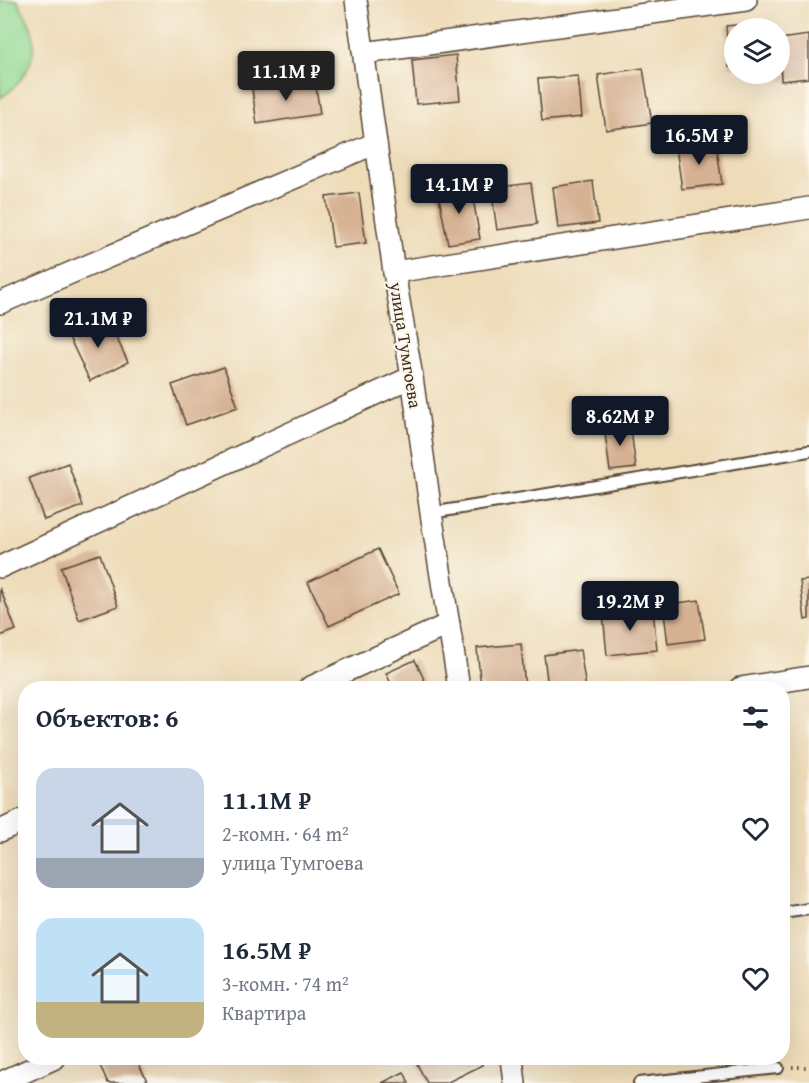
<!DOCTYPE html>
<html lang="ru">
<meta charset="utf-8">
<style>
:root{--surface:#fff;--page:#f2f2f3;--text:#1f2937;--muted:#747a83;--accent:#111827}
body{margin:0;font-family:"Gentium Book Plus",serif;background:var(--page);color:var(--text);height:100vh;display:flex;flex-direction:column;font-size:22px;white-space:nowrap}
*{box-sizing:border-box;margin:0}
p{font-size:20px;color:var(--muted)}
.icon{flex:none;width:33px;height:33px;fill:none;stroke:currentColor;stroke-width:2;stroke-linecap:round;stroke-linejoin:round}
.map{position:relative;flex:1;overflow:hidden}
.side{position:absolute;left:18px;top:681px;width:772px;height:384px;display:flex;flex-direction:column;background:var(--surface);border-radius:24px;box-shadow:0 6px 24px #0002}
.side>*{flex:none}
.fabs{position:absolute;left:724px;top:18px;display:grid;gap:12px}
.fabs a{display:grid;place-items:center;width:66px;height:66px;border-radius:50%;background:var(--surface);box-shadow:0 6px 24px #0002;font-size:30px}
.price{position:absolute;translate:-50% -51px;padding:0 14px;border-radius:6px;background:var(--accent);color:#fff;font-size:20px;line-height:39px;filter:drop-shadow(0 2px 3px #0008)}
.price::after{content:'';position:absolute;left:50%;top:36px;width:18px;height:14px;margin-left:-9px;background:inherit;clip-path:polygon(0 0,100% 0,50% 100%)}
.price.selected{background:#222;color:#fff}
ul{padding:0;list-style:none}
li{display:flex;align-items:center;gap:18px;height:150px;padding:0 18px}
li span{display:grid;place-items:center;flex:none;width:168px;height:120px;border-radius:18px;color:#555}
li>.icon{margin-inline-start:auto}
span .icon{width:72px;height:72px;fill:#fffc;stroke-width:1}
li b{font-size:26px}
h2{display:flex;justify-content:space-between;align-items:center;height:72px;padding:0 18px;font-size:26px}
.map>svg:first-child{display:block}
.green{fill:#93da95;stroke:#67825a;stroke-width:1.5}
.building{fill:#d6b192}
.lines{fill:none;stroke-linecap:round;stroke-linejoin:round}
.lane-casing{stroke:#564535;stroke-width:14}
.street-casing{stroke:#564535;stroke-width:24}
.path{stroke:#564535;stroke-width:4;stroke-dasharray:1.5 4.5;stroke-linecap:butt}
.lane{stroke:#fff;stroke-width:10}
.street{stroke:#fff;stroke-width:21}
.labels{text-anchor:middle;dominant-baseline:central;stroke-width:4.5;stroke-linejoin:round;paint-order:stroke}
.street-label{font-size:18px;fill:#3b2a1e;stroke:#fbf7ec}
</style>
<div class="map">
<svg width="809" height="1083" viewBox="0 0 809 1083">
<rect width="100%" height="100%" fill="#fbf7ec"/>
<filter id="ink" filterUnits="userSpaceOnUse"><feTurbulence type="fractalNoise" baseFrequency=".0167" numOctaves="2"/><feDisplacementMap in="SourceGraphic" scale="12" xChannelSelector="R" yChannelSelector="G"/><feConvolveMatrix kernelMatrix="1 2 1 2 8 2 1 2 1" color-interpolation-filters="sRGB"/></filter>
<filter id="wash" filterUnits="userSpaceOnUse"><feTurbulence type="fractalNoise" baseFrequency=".008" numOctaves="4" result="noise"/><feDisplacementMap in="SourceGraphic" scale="24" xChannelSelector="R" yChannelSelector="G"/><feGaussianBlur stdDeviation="1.35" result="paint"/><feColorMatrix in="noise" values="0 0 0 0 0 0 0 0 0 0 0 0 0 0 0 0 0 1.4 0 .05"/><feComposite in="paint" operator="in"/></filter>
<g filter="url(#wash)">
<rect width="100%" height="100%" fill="#eedcb9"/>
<path class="green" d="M0,0H17C22,10 31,23 33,34C38,60 21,86 0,98Z"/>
<g id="blocks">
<g class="building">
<path d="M766,22V28H735V67H729L726,26Z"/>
<path d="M809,35V78L781,81L780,39Z"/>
<path d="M456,55L460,100L416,104L412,60Z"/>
<path d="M643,68L652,123L606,130L598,75Z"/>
<path d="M578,76L582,117L542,121L538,79Z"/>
<path d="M315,80L320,114L257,124L252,89Z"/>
<path d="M716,142L722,184L682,189L676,148Z"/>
<path d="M593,181L598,223L558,228L553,187Z"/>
<path d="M531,183L537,224L497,230L491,188Z"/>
<path d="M471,186L480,239L448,244L438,192Z"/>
<path d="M359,193L366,243L333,247L326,197Z"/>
<path d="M107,318L128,362L90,381L69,337Z"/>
<path d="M224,367L238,407L186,425L172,385Z"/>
<path d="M630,423L636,468L610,471L604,426Z"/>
<path d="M68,463L83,506L44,520L29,478Z"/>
<path d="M378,549L399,594L329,626L308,582Z"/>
<path d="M100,554L118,606L79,620L61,567Z"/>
<path d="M809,580V619L805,620L800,581Z"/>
<path d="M0,588L16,630L0,636Z"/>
<path d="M699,600L705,639L668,644L663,605Z"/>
<path d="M653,610L657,650L607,655L603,614Z"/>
<path d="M521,644L525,688H481L477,648Z"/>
<path d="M580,650L586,688H548L544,655Z"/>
<path d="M415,660L428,688H393L386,673Z"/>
<path d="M106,1058H136L148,1083H108L98,1061Z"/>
<path d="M414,1058H479L483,1065L446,1083H427Z"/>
<path d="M404,1072L409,1083H382Z"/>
</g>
</g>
</g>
<g filter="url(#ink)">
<use href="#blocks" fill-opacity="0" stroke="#564535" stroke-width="1.5"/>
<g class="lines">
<defs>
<g id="lane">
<path d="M431,513L809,451"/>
<path d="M783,913L809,909"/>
<path d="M639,1083L778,1068"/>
</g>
<g id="street">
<path d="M356,0L394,272L412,377L431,513L459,688"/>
<path d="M364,53L746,0"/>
<path d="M394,272L809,208"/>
<path d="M0,303L376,143"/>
<path d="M0,567L412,377"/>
<path d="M309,688L449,624"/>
<path d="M740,688L809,677"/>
<path d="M0,831L26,819"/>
<path d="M512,1058L515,1083"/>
<path d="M0,1083L55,1058"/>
</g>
</defs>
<use href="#lane" class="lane-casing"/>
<use href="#street" class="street-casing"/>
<path class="path" d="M792,1067H809"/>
<use href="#lane" class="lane"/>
<use href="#street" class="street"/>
</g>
</g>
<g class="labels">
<g class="street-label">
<text transform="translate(406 345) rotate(81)">улица Тумгоева</text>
</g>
</g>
</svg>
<div class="fabs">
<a><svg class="icon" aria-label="layers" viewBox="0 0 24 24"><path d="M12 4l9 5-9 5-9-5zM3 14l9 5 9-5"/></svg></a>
</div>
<b class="price selected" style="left:286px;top:102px">11.1M ₽</b>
<b class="price" style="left:699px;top:166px">16.5M ₽</b>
<b class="price" style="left:459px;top:215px">14.1M ₽</b>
<b class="price" style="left:98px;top:349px">21.1M ₽</b>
<b class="price" style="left:620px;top:447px">8.62M ₽</b>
<b class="price" style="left:630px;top:632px">19.2M ₽</b>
<section class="side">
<h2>Объектов: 6<svg class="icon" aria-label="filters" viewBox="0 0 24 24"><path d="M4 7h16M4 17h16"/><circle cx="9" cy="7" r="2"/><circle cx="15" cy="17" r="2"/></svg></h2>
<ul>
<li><span style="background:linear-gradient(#c9d6e8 75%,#9aa5b1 0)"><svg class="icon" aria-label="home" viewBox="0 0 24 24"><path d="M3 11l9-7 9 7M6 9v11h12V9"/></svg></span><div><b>11.1M ₽</b><p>2-комн. · 64 m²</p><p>улица Тумгоева</p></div><svg class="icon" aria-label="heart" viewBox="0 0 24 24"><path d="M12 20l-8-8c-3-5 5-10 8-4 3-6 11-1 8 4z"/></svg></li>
<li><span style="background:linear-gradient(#bfe0f5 70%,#c2b280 0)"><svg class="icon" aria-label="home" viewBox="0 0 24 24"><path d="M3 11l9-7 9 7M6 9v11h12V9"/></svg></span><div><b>16.5M ₽</b><p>3-комн. · 74 m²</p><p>Квартира</p></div><svg class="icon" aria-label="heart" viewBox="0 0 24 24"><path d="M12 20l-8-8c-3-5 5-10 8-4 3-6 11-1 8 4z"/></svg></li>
</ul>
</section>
</div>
